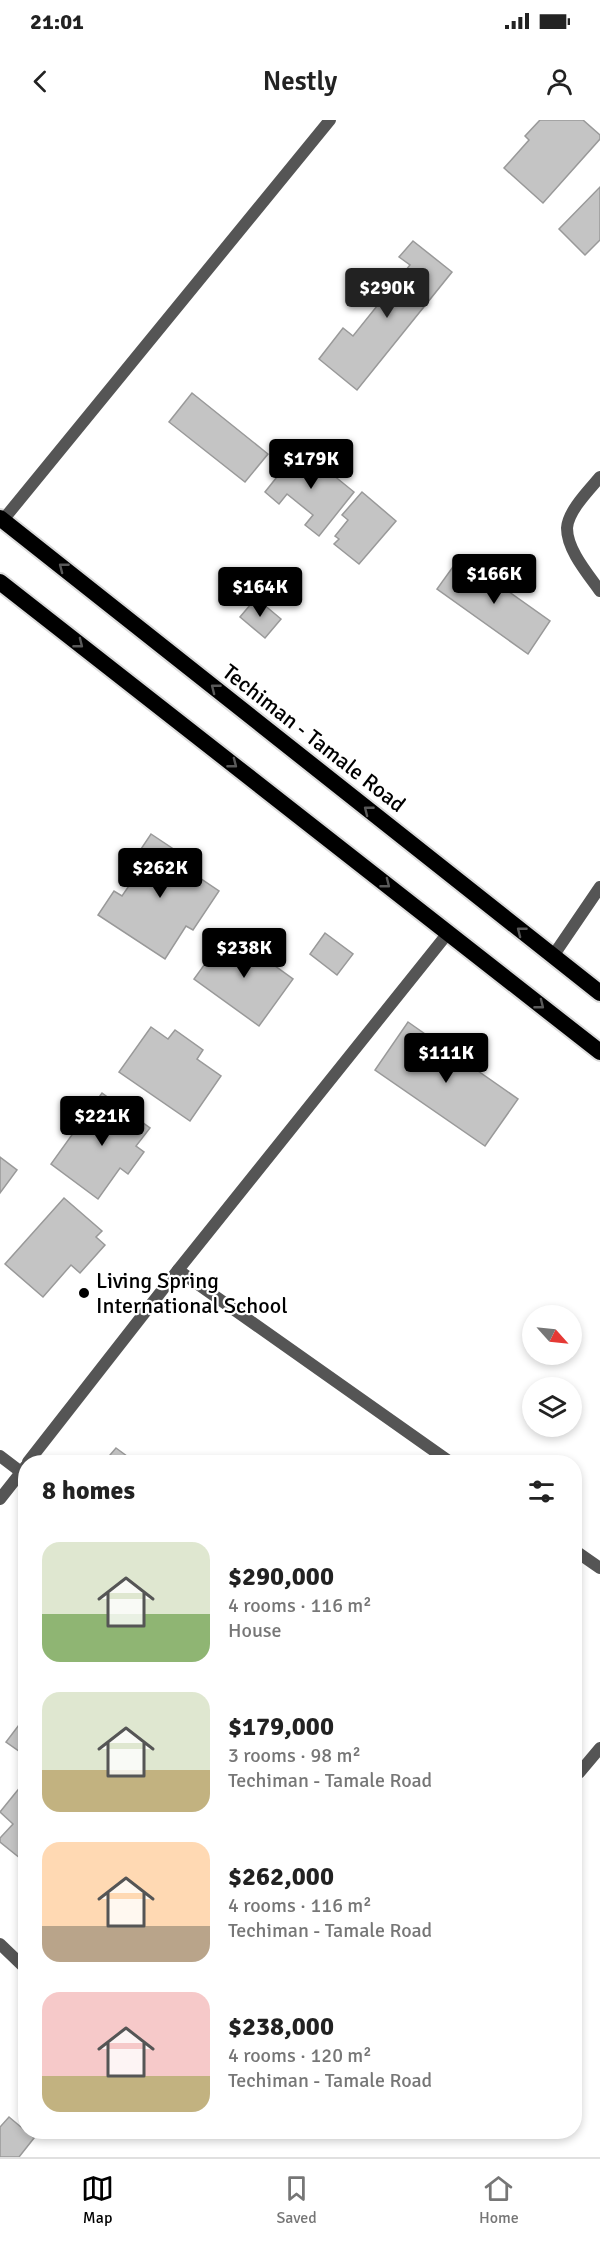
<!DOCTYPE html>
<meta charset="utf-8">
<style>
:root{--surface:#fff;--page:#f2f2f2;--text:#222;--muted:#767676;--line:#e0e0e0;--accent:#000}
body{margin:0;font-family:Signika,sans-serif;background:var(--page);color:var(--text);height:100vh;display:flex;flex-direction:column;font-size:22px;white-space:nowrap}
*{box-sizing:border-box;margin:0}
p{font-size:20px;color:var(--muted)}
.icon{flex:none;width:33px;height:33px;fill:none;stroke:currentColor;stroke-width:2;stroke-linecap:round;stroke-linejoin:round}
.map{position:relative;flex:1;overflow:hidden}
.side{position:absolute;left:18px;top:1335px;width:564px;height:684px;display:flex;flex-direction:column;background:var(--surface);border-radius:24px;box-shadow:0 3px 9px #0003}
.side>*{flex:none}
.needle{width:39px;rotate:117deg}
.controls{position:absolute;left:522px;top:1185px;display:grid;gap:12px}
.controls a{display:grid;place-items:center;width:60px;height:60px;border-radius:50%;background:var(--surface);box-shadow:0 3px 9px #0003;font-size:30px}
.price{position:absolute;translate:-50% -51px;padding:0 14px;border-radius:6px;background:var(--accent);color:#fff;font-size:20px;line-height:39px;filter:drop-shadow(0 2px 3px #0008)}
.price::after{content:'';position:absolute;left:50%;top:36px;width:18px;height:14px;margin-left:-9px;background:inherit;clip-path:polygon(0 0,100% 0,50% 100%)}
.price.selected{background:#222;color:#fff}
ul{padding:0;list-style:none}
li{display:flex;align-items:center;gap:18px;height:150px;padding:0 24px}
li span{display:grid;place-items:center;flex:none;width:168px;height:120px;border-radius:18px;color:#555}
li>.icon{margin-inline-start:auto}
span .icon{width:72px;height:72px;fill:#fffc;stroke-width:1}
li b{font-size:26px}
h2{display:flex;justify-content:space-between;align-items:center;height:72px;padding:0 24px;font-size:26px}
.status{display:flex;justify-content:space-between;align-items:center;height:42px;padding:0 30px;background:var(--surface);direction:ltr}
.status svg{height:16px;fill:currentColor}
header{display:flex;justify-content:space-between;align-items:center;height:78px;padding:0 24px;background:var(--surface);font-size:27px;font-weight:600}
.tab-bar{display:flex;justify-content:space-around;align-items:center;height:84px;border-top:2px solid var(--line);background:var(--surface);font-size:16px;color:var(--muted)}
.tab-bar a{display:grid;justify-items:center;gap:3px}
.tab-bar .selected{color:var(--accent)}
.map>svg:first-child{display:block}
.building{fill:#c4c4c4;stroke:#999;stroke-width:1.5}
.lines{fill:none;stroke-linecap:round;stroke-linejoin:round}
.trunk-casing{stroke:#dbdbdb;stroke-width:20}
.minor{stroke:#555;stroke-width:12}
.trunk{stroke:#000;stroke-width:16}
.oneway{stroke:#595959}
.poi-dot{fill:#000;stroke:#fff;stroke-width:2}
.labels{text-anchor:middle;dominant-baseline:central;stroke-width:4.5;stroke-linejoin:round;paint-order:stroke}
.street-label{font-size:22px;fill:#000;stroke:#fff}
.poi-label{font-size:22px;fill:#000;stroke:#fff;text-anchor:start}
</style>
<div class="status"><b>21:01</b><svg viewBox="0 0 49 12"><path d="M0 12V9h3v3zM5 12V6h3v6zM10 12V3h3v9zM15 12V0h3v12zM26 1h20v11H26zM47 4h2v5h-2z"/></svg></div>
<header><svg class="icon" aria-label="back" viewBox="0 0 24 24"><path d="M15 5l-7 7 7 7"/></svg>Nestly<svg class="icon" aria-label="person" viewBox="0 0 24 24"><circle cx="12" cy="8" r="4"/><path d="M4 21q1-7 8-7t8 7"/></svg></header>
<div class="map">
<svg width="600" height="2037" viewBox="0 0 600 2037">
<rect width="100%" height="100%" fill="#fff"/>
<g class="building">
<path d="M540,0H583L600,15V19L543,83L504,48L529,20L525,16Z"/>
<path d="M600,67V120L585,135L559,109Z"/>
<path d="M413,121L452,152L357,270L319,239L343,208L353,216L410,145L399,137Z"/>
<path d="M192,273L268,334L245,362L169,302Z"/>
<path d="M300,328L354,372L319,416L305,405L313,395L287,374L279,384L265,372Z"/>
<path d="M362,372L396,401L359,444L334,424L339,419L335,416L348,400L342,395Z"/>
<path d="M460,437L550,501L528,534L437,469Z"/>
<path d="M256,478L281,499L265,518L240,497Z"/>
<path d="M151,714L196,744L191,752L219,771L193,810L186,806L165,839L98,795L114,771L122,776L142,747L133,741Z"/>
<path d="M228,812L293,859L259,906L194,859Z"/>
<path d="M325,813L353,834L337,855L310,834Z"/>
<path d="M408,902L518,979L485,1026L375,950Z"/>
<path d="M151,907L168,919L175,910L203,930L197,939L221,956L190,1001L119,952Z"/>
<path d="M102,973L150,1008L136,1026L144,1032L128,1054L120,1048L98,1079L51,1044Z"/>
<path d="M0,1037L17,1050L0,1073Z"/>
<path d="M64,1078L102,1111L96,1117L105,1125L80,1153L71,1145L43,1177L5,1144Z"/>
<path d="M116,1328L135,1342H104Z"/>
<path d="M25,1597H26V1636L6,1622Z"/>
<path d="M21,1666L26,1670V1743L0,1722V1718L13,1704L0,1692Z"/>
<path d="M9,1997L34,2018L19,2037H0V2007Z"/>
</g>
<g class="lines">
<defs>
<g id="trunk">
<path d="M0,398L600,873"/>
<path d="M0,462L600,932"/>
</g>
</defs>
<use href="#trunk" class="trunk-casing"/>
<g class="minor">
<path d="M600,357C589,370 568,391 567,408C567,430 588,454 600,471"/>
<path d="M3,400L330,0"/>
<path d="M553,836L600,767"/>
<path d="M178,1150L450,1342"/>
<path d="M0,1336L21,1352"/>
<path d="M28,1342L178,1150L448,813"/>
<path d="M0,1379L26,1346"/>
<path d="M574,1430L600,1448"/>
<path d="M579,1653L600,1628"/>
<path d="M0,1824L26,1849"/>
</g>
<use href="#trunk" class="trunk"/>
</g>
<defs><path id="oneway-chevron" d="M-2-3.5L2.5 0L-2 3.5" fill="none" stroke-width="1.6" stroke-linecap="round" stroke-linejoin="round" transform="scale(1.5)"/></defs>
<g class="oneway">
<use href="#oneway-chevron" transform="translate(63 447) rotate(-142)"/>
<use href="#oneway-chevron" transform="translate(79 524) rotate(38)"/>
<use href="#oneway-chevron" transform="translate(215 568) rotate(-142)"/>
<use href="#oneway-chevron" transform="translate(233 644) rotate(38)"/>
<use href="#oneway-chevron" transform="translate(368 690) rotate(-142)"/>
<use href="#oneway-chevron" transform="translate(386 764) rotate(38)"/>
<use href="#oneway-chevron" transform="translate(521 811) rotate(-142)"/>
<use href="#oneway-chevron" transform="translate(540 885) rotate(38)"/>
</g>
<circle class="poi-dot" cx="84" cy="1173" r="6"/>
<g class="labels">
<g class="street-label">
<text transform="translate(314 618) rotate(38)">Techiman - Tamale Road</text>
</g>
<g class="poi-label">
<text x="96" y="1160">Living Spring<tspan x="96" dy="25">International School</tspan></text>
</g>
</g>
</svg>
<div class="controls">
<a><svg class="needle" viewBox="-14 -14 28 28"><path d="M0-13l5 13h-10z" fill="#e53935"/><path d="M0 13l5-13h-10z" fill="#767676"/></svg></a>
<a><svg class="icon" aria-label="layers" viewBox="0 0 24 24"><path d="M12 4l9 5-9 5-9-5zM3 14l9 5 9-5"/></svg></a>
</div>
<b class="price selected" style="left:387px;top:199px">$290K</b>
<b class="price" style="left:311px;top:370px">$179K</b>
<b class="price" style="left:494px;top:485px">$166K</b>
<b class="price" style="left:260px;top:498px">$164K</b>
<b class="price" style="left:160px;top:779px">$262K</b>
<b class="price" style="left:244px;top:859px">$238K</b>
<b class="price" style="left:446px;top:964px">$111K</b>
<b class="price" style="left:102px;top:1027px">$221K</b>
<section class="side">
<h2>8 homes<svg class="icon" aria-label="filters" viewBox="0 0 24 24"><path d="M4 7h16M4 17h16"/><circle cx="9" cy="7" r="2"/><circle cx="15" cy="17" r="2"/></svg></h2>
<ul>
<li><span style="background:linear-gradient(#dfe7d0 60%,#8fb573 0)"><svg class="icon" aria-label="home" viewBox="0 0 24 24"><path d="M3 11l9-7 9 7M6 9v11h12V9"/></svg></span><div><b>$290,000</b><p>4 rooms · 116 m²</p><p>House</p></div></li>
<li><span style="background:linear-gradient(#dfe7d0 65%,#c2b280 0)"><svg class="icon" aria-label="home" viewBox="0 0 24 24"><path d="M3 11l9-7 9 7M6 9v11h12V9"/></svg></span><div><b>$179,000</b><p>3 rooms · 98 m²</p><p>Techiman - Tamale Road</p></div></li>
<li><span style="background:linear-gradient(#ffd9b3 70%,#b9a48a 0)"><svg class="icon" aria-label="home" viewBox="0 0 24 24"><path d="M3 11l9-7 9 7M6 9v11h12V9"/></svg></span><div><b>$262,000</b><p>4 rooms · 116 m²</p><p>Techiman - Tamale Road</p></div></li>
<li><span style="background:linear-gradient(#f6c9c9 70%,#c2b280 0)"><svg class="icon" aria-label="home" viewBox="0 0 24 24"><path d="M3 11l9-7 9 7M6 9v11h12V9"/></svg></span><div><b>$238,000</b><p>4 rooms · 120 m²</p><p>Techiman - Tamale Road</p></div></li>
</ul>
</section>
</div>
<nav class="tab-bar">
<a class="selected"><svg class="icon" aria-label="map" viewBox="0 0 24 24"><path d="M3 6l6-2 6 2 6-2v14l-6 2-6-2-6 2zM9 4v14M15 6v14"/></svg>Map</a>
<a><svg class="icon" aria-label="saved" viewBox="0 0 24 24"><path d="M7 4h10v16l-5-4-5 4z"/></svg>Saved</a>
<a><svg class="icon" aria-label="home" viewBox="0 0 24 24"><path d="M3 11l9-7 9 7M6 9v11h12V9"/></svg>Home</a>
</nav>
